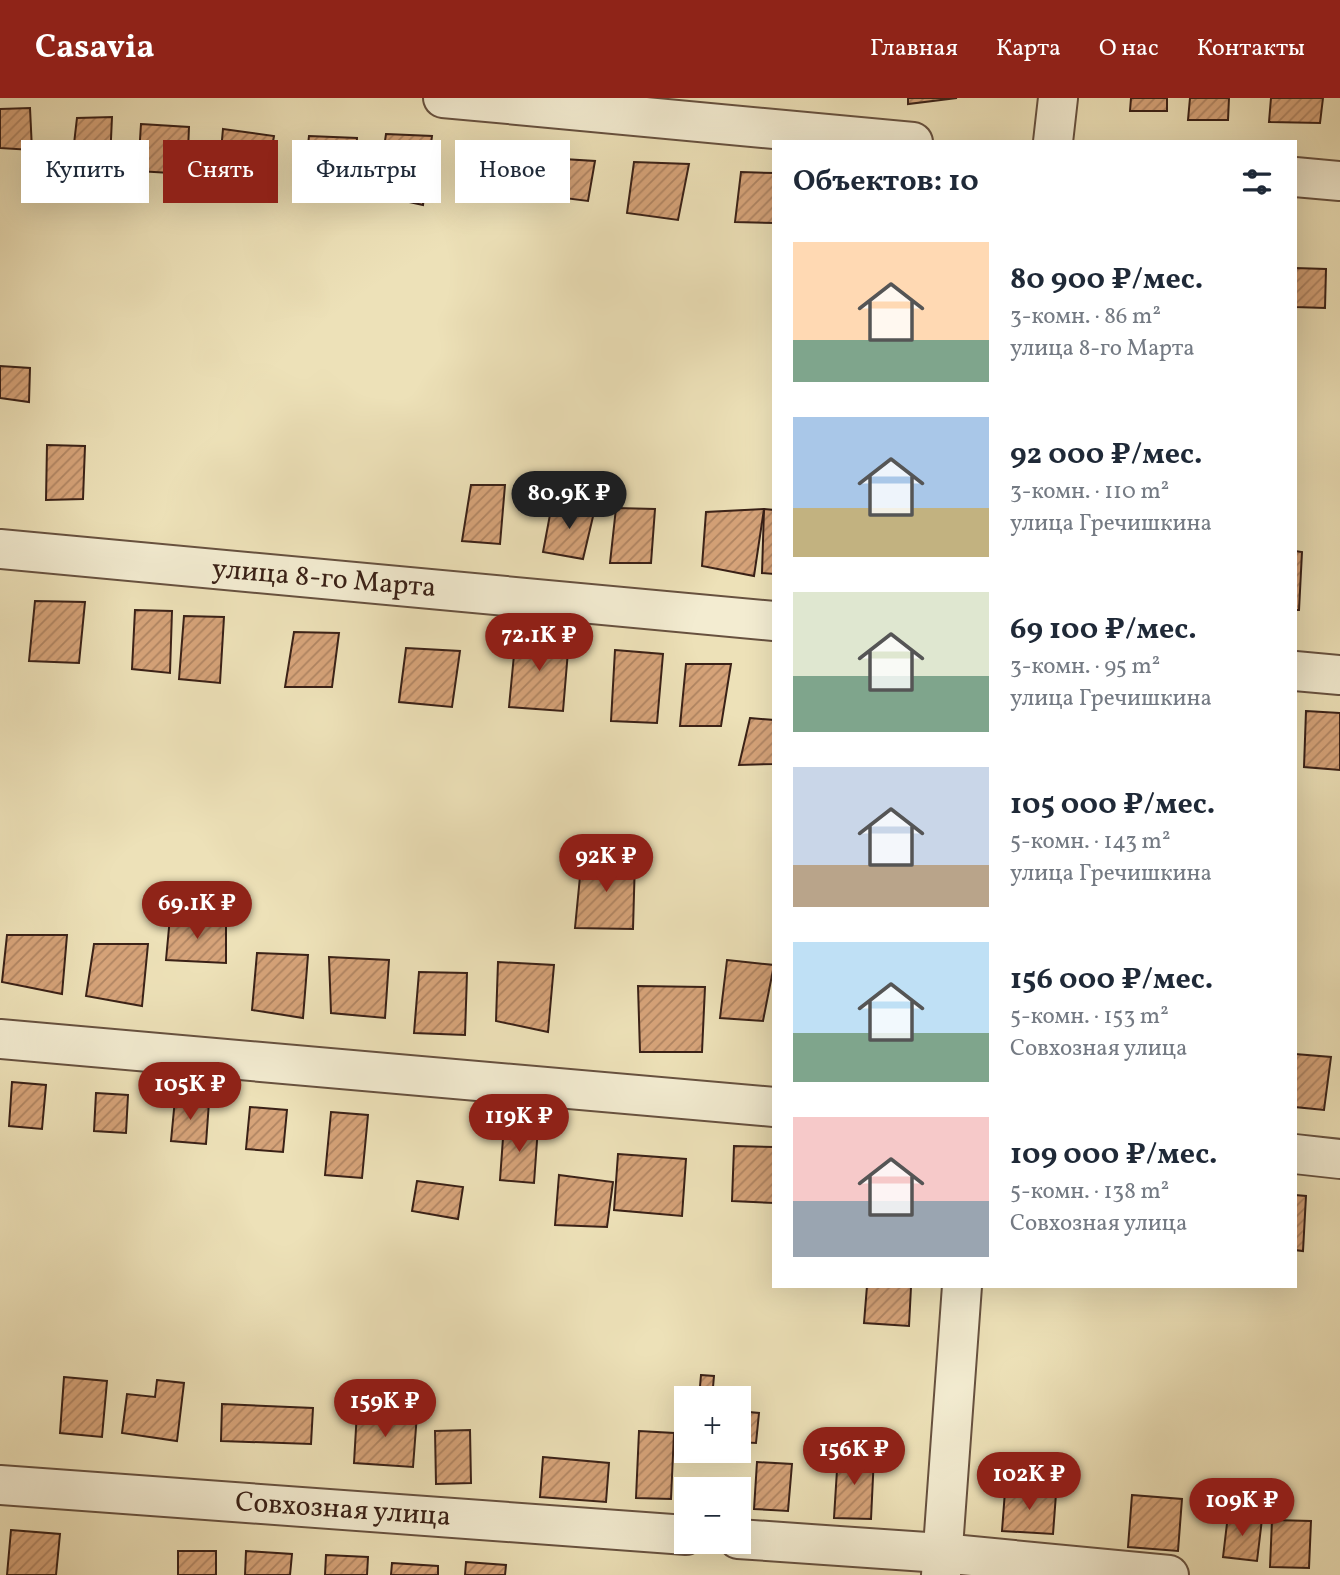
<!DOCTYPE html>
<html lang="ru">
<meta charset="utf-8">
<style>
:root{--surface:#fff;--page:#f2f2f3;--text:#1f2937;--muted:#747a83;--accent:#8f2418}
body{margin:0;font-family:Vollkorn,serif;background:var(--page);color:var(--text);height:100vh;display:flex;flex-direction:column;font-size:26px;white-space:nowrap}
*{box-sizing:border-box;margin:0}
p{font-size:23px;color:var(--muted)}
.icon{flex:none;width:38px;height:38px;fill:none;stroke:currentColor;stroke-width:2;stroke-linecap:round;stroke-linejoin:round}
.map{position:relative;flex:1;overflow:hidden}
.sheet{position:absolute;left:772px;top:42px;width:525px;height:1148px;display:flex;flex-direction:column;background:var(--surface);border-radius:0px;box-shadow:0 7px 28px #0002}
.sheet>*{flex:none}
.guide{position:absolute;left:21px;top:42px;width:646px;height:63px;display:flex;gap:14px}
.fabs{position:absolute;left:674px;top:1288px;display:grid;gap:14px}
.fabs a{display:grid;place-items:center;width:77px;height:77px;border-radius:0px;background:var(--surface);box-shadow:0 7px 28px #0002;font-size:35px}
.price{position:absolute;translate:-50% -60px;padding:0 16px;border-radius:24px;background:var(--accent);color:#fff;font-size:23px;line-height:46px;filter:drop-shadow(0 2px 4px #0008)}
.price::after{content:'';position:absolute;left:50%;top:42px;width:21px;height:16px;margin-left:-10px;background:inherit;clip-path:polygon(0 0,100% 0,50% 100%)}
.price.on{background:#222;color:#fff}
ul{padding:0;list-style:none}
li{display:flex;align-items:center;gap:21px;height:175px;padding:0 21px}
li span{display:grid;place-items:center;flex:none;width:196px;height:140px;border-radius:0px;color:#555}
li>.icon{margin-inline-start:auto}
span .icon{width:84px;height:84px;fill:#fffc;stroke-width:1}
li b{font-size:30px}
h2{display:flex;justify-content:space-between;align-items:center;height:84px;padding:0 21px;font-size:30px}
.chip{padding:0 24px;border-radius:0px;background:var(--surface);box-shadow:0 7px 28px #0002;font-size:24px;line-height:63px}
.chip.on{background:var(--accent);color:#fff}
header{display:flex;align-items:center;gap:42px;box-sizing:border-box;height:98px;padding:0 35px;background:var(--accent);color:#fff}
header strong{font-size:33px}
nav{display:flex;gap:38px;margin-inline-start:auto;font-size:24px}
.map>svg:first-child{display:block}
.building{fill:url(#building-hatch);stroke:#3a2117;stroke-width:2}
.lines{fill:none;stroke-linecap:round;stroke-linejoin:round}
.minor-casing{stroke:#67513f;stroke-width:42}
.minor{stroke:#f3ecd1;stroke-width:38}
.labels{text-anchor:middle;dominant-baseline:central;stroke-width:7;stroke-linejoin:round;paint-order:stroke}
.street-label{font-size:28px;fill:#3a2117;stroke:#f3ecd1}
</style>
<header>
<strong>Casavia</strong>
<nav><a>Главная</a><a>Карта</a><a>О нас</a><a>Контакты</a></nav>
</header>
<div class="map">
<svg width="1340" height="1477" viewBox="0 0 1340 1477">
<defs>
<pattern id="building-hatch" width="6" height="6" patternUnits="userSpaceOnUse" patternTransform="scale(1.75)"><rect width="6" height="6" fill="#d6a379"/><path d="M-1 1l2-2M0 6l6-6M5 7l2-2" fill="none" stroke="#af8462"/></pattern>
</defs>
<rect width="100%" height="100%" fill="#ede1b8"/>
<filter id="stains"><feTurbulence type="fractalNoise" baseFrequency=".00286" numOctaves="4"/><feColorMatrix values="0 0 0 0 .2 0 0 0 0 .09 0 0 0 0 .02 0 0 0 .5 -.17"/></filter>
<radialGradient id="worn" r=".72"><stop offset=".6" stop-color="#630" stop-opacity="0"/><stop offset="1" stop-color="#630" stop-opacity=".3"/></radialGradient>
<g class="building">
<path d="M908,0H957L908,6Z"/>
<path d="M1131,0H1167V13H1130Z"/>
<path d="M1190,0H1229L1228,22H1188Z"/>
<path d="M1271,0H1323L1320,25L1269,24Z"/>
<path d="M30,10L32,52L0,50V11Z"/>
<path d="M112,19L110,63H72L77,20Z"/>
<path d="M141,26L189,29L187,76L138,73Z"/>
<path d="M223,31L274,38L267,78L219,75Z"/>
<path d="M386,36L432,38L423,107L377,97Z"/>
<path d="M309,38L357,40L354,94L303,92Z"/>
<path d="M471,47L510,50L504,101H466Z"/>
<path d="M547,60L595,63L588,103L540,97Z"/>
<path d="M634,64L689,66L678,122L627,115Z"/>
<path d="M741,74L774,75V125L735,124Z"/>
<path d="M1295,170L1326,171L1325,210L1295,209Z"/>
<path d="M0,268L30,270L29,304L0,300Z"/>
<path d="M47,347L85,348L83,401L46,402Z"/>
<path d="M471,387H505L500,446L462,443Z"/>
<path d="M552,406L595,410L583,461L543,454Z"/>
<path d="M616,410L655,411L651,465H610Z"/>
<path d="M764,411L774,412V476L762,475Z"/>
<path d="M764,411L754,478L702,468L706,414Z"/>
<path d="M1295,453L1302,454L1299,512H1295Z"/>
<path d="M35,503L85,504L79,565L29,563Z"/>
<path d="M135,512L172,513L170,575L132,571Z"/>
<path d="M184,518L224,519L220,585L179,581Z"/>
<path d="M294,534L339,535L332,589H285Z"/>
<path d="M516,536L569,541L563,613L509,609Z"/>
<path d="M406,550L460,553L452,609L399,604Z"/>
<path d="M615,552L663,556L657,625L611,623Z"/>
<path d="M686,566H731L721,628H680Z"/>
<path d="M1306,613L1340,615V672L1304,669Z"/>
<path d="M750,620L774,622V666L739,667Z"/>
<path d="M582,758L635,761L633,831L575,830Z"/>
<path d="M170,819L226,824V865L166,862Z"/>
<path d="M7,837H67L62,896L2,884Z"/>
<path d="M94,846H148L142,908L86,898Z"/>
<path d="M257,855L308,857L303,920L252,912Z"/>
<path d="M329,859L389,862L385,920L331,915Z"/>
<path d="M727,862L774,867L763,923L720,920Z"/>
<path d="M498,864L554,867L548,934L496,923Z"/>
<path d="M419,874L467,875L465,937L414,935Z"/>
<path d="M638,888L705,889L702,954H640Z"/>
<path d="M1295,956L1331,959L1324,1012L1295,1009Z"/>
<path d="M12,984L46,987L42,1031L9,1028Z"/>
<path d="M96,995L128,997L126,1035L94,1033Z"/>
<path d="M175,1001L209,1004L206,1046L171,1043Z"/>
<path d="M250,1009L287,1012L283,1054L246,1051Z"/>
<path d="M331,1014L368,1017L362,1080L325,1077Z"/>
<path d="M504,1026L538,1029L534,1085L500,1082Z"/>
<path d="M734,1048L774,1049V1105L732,1103Z"/>
<path d="M618,1056L686,1061L682,1118L614,1112Z"/>
<path d="M559,1077L613,1084L607,1129L555,1127Z"/>
<path d="M417,1083L463,1089L458,1121L412,1113Z"/>
<path d="M1295,1097L1306,1098L1303,1153L1295,1152Z"/>
<path d="M867,1188L911,1189L909,1228L864,1225Z"/>
<path d="M701,1277L714,1278L712,1300H699Z"/>
<path d="M64,1279L107,1283L102,1339L60,1335Z"/>
<path d="M157,1282L184,1285L177,1343L122,1335L127,1296L155,1299Z"/>
<path d="M222,1306L313,1310L311,1346L221,1343Z"/>
<path d="M357,1313L417,1316L413,1369L354,1365Z"/>
<path d="M738,1313L759,1315L756,1345L738,1344Z"/>
<path d="M470,1332L471,1385L436,1386L435,1333Z"/>
<path d="M639,1333L674,1335L671,1401L636,1400Z"/>
<path d="M838,1356L874,1358L871,1421L834,1420Z"/>
<path d="M543,1359L609,1365L606,1404L540,1399Z"/>
<path d="M757,1364L792,1366L788,1413L754,1411Z"/>
<path d="M1005,1393L1056,1396L1053,1436L1002,1433Z"/>
<path d="M1132,1397L1182,1401L1178,1453L1128,1449Z"/>
<path d="M1228,1417L1262,1421L1257,1463L1223,1459Z"/>
<path d="M1272,1422L1311,1423L1309,1470L1270,1469Z"/>
<path d="M11,1432L60,1436L56,1477H7Z"/>
<rect x="178" y="1453" width="38" height="24"/>
<path d="M246,1453L292,1456L290,1477H245Z"/>
<path d="M326,1457L368,1459L367,1477H325Z"/>
<path d="M466,1464L506,1467L505,1477H465Z"/>
<path d="M392,1465L438,1468V1477H391Z"/>
</g>
<g class="lines">
<defs>
<g id="minor">
<path d="M443,0L913,44"/>
<path d="M1053,44L1058,0"/>
<path d="M1295,79L1340,83"/>
<path d="M0,451L774,523"/>
<path d="M1295,573L1340,577"/>
<path d="M0,941L774,1009"/>
<path d="M1295,1056L1340,1061"/>
<path d="M0,1387L686,1437"/>
<path d="M738,1441L941,1455L1169,1477"/>
<path d="M941,1477L962,1188"/>
</g>
</defs>
<use href="#minor" class="minor-casing"/>
<use href="#minor" class="minor"/>
</g>
<g class="labels">
<g class="street-label">
<text transform="translate(324 481) rotate(5)">улица 8-го Марта</text>
<text transform="translate(343 1412) rotate(4)">Совхозная улица</text>
</g>
</g>
<rect width="100%" height="100%" filter="url(#stains)"/>
<rect width="100%" height="100%" fill="url(#worn)"/>
</svg>
<div class="fabs">
<a>+</a>
<a>−</a>
</div>
<b class="price on" style="left:569px;top:433px">80.9K ₽</b>
<b class="price" style="left:539px;top:575px">72.1K ₽</b>
<b class="price" style="left:606px;top:796px">92K ₽</b>
<b class="price" style="left:197px;top:843px">69.1K ₽</b>
<b class="price" style="left:190px;top:1024px">105K ₽</b>
<b class="price" style="left:519px;top:1056px">119K ₽</b>
<b class="price" style="left:385px;top:1341px">159K ₽</b>
<b class="price" style="left:854px;top:1389px">156K ₽</b>
<b class="price" style="left:1029px;top:1414px">102K ₽</b>
<b class="price" style="left:1242px;top:1440px">109K ₽</b>
<div class="guide">
<a class="chip">Купить</a>
<a class="chip on">Снять</a>
<a class="chip">Фильтры</a>
<a class="chip">Новое</a>
</div>
<section class="sheet">
<h2>Объектов: 10<svg class="icon" aria-label="filters" viewBox="0 0 24 24"><path d="M4 7h16M4 17h16"/><circle cx="9" cy="7" r="2"/><circle cx="15" cy="17" r="2"/></svg></h2>
<ul>
<li><span style="background:linear-gradient(#ffd9b3 70%,#7fa58c 0)"><svg class="icon" aria-label="home" viewBox="0 0 24 24"><path d="M3 11l9-7 9 7M6 9v11h12V9"/></svg></span><div><b>80 900 ₽/мес.</b><p>3-комн. · 86 m²</p><p>улица 8-го Марта</p></div></li>
<li><span style="background:linear-gradient(#a9c7e8 65%,#c2b280 0)"><svg class="icon" aria-label="home" viewBox="0 0 24 24"><path d="M3 11l9-7 9 7M6 9v11h12V9"/></svg></span><div><b>92 000 ₽/мес.</b><p>3-комн. · 110 m²</p><p>улица Гречишкина</p></div></li>
<li><span style="background:linear-gradient(#dfe7d0 60%,#7fa58c 0)"><svg class="icon" aria-label="home" viewBox="0 0 24 24"><path d="M3 11l9-7 9 7M6 9v11h12V9"/></svg></span><div><b>69 100 ₽/мес.</b><p>3-комн. · 95 m²</p><p>улица Гречишкина</p></div></li>
<li><span style="background:linear-gradient(#c9d6e8 70%,#b9a48a 0)"><svg class="icon" aria-label="home" viewBox="0 0 24 24"><path d="M3 11l9-7 9 7M6 9v11h12V9"/></svg></span><div><b>105 000 ₽/мес.</b><p>5-комн. · 143 m²</p><p>улица Гречишкина</p></div></li>
<li><span style="background:linear-gradient(#bfe0f5 65%,#7fa58c 0)"><svg class="icon" aria-label="home" viewBox="0 0 24 24"><path d="M3 11l9-7 9 7M6 9v11h12V9"/></svg></span><div><b>156 000 ₽/мес.</b><p>5-комн. · 153 m²</p><p>Совхозная улица</p></div></li>
<li><span style="background:linear-gradient(#f6c9c9 60%,#9aa5b1 0)"><svg class="icon" aria-label="home" viewBox="0 0 24 24"><path d="M3 11l9-7 9 7M6 9v11h12V9"/></svg></span><div><b>109 000 ₽/мес.</b><p>5-комн. · 138 m²</p><p>Совхозная улица</p></div></li>
</ul>
</section>
</div>
